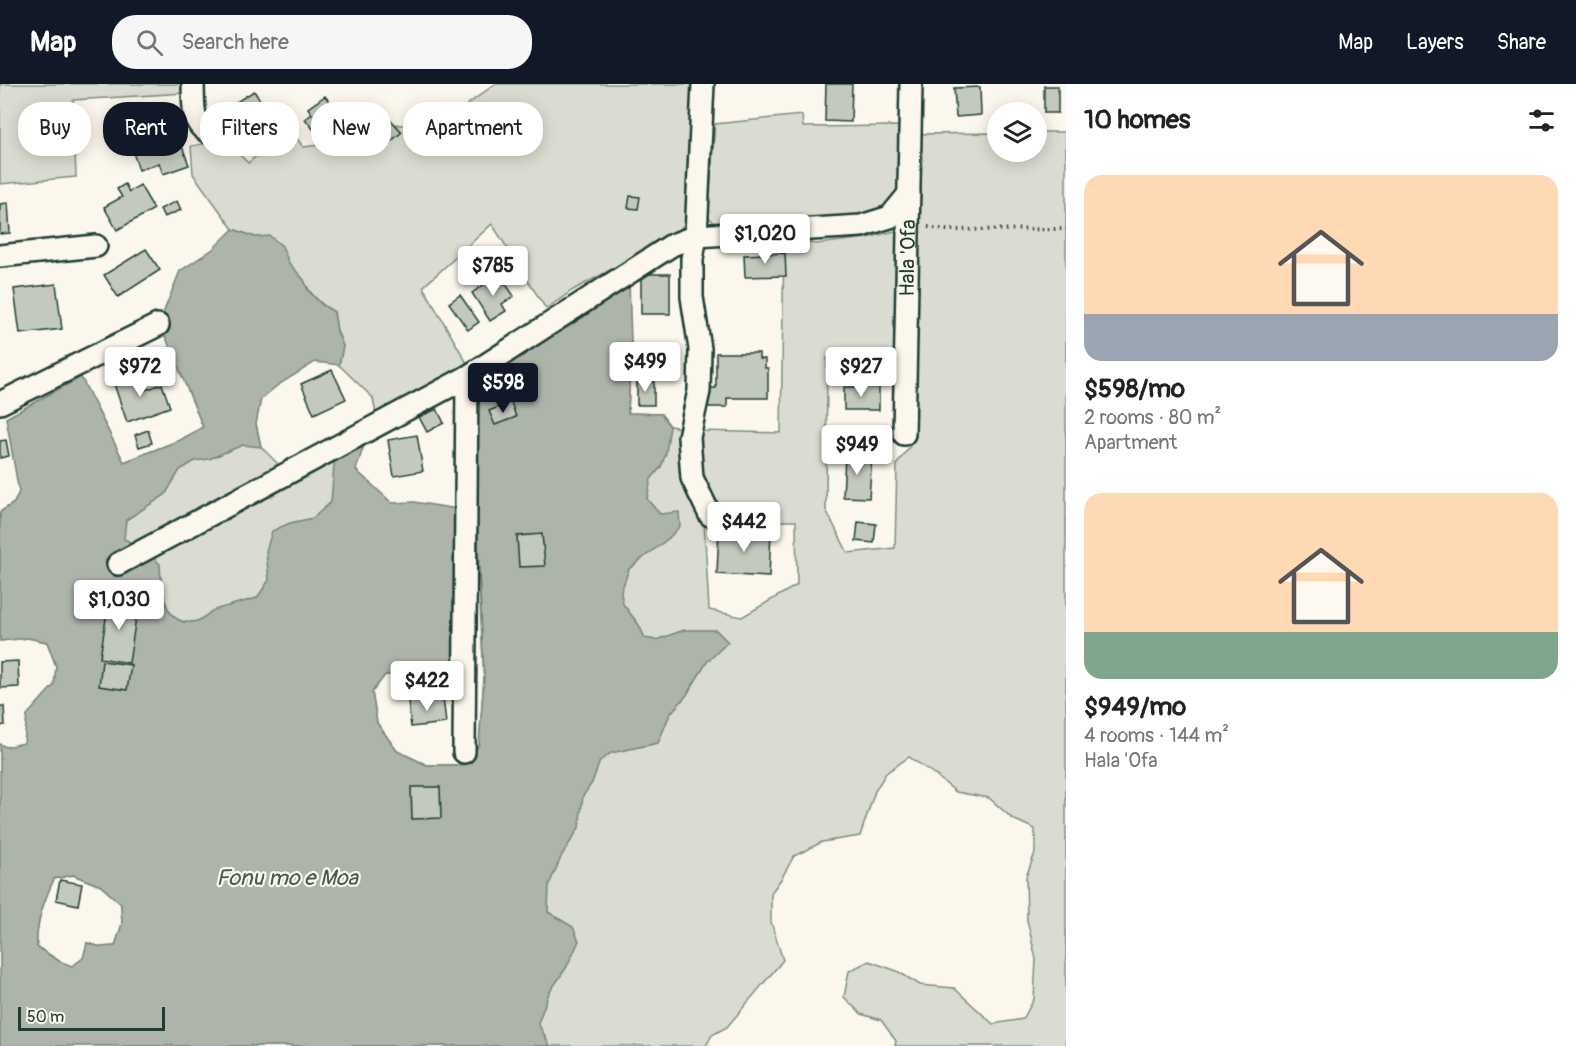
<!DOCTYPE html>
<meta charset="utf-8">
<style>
:root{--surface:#fff;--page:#f6f6f6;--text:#222;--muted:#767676;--accent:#111827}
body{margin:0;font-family:Pangolin,sans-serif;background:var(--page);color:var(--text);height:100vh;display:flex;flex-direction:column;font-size:22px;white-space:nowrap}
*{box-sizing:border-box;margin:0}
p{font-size:20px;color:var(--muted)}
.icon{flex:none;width:33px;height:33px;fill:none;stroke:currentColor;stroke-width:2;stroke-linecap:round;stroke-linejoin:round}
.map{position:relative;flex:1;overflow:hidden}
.panel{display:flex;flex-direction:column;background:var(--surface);width:510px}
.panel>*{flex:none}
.top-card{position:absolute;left:18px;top:18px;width:570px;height:54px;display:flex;gap:12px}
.tools{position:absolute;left:987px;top:18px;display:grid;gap:12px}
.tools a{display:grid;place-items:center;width:60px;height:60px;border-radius:50%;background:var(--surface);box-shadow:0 3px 15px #0003;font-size:30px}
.scale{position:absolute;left:18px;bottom:15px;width:147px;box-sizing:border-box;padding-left:6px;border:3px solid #1f3d34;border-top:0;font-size:16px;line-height:21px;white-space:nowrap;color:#1f3d34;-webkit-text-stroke:4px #fbf7ec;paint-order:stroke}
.price{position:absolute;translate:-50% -51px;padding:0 14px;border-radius:6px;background:#fff;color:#222;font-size:20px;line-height:39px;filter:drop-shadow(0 2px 3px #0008)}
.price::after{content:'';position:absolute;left:50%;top:36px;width:18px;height:14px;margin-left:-9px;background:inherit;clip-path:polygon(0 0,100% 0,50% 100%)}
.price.current{background:var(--accent);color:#fff}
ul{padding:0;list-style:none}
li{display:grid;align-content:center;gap:12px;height:318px;padding:0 18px}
li span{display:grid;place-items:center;height:186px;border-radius:18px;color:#555}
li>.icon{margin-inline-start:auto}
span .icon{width:108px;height:108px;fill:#fffc;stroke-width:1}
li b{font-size:26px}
h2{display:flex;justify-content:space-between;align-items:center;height:72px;padding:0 18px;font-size:26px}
.tag{padding:0 21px;border-radius:24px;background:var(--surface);box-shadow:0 3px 15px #0003;font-size:21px;line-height:54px}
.tag.current{background:var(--accent);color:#fff}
header{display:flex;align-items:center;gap:36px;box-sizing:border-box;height:84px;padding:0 30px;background:var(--accent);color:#fff}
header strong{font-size:28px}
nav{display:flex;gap:33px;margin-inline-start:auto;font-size:21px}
.search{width:420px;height:54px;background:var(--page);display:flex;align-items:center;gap:15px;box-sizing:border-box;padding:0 21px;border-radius:24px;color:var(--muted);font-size:22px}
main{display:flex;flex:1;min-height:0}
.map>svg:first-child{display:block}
.green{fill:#dbdcd1;stroke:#7d8c82;stroke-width:1.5;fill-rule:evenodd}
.water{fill:#adb4aa;stroke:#74847b;stroke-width:1.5;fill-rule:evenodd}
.building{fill:#c4c9be;stroke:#1f3d34;stroke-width:1.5}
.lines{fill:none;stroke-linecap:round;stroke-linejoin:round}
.minor-casing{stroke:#1f3d34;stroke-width:26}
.path{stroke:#1f3d34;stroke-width:4;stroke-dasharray:1.5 4.5;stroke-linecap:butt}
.minor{stroke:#fbf7ec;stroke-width:21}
.labels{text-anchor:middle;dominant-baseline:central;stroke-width:4.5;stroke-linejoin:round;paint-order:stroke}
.street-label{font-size:21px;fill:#1f3d34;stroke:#fbf7ec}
.water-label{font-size:22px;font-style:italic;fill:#425b52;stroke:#fbf7ec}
</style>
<header>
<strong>Map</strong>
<div class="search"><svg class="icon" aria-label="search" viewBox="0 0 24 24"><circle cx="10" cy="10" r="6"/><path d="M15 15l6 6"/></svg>Search here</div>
<nav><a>Map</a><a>Layers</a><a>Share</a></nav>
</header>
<main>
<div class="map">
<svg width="1066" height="962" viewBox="0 0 1066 962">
<rect width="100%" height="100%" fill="#fbf7ec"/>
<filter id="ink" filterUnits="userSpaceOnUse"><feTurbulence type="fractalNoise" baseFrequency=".0167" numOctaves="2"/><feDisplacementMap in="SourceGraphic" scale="12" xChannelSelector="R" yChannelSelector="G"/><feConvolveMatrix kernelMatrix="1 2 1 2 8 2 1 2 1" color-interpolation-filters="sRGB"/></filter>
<g filter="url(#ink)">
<g class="green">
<path d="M0,0H184L185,9L73,16L76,93L0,100Z"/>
<path d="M495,0H692L687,137L669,158L625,178L573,206L546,225L492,140L423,203L467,279L377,336L373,314L339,281L343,262L337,247L334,228C320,220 310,211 304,196L164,227L255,153L233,145L193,90L191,62L225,56L248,79L290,44L303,63L338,59L366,36L401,41L448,35Z"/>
<path d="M802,31L803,43L899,42V108L883,126L858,134L717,142L708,132L715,40Z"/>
<path d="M1037,48H1066V962H895L896,957L881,936L861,930L844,913L849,887L869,877L897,887L920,901L954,904L993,940L1023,935L1034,915L1036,875L1027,836L1026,793L1035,769V745L1013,735L989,714L956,708L934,690L909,673L886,689L875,707L860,752L822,758L794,772L781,795L771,809V838L783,876L727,943L712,951L706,962H132L87,859L101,863L115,862L122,840L121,820L101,802L73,791L54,795C44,815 35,841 37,863L59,877L0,839L47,746L56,582L47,558L28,554L0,557V428L14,419L19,408L98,327L124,378L180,356L203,343L179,284L260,315L256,340L261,363L282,384L363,364L355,386L367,399L463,593L385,591L372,608L377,639L397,667L427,681H464L479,661L484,594L478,483L631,259L628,329L661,330L670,342L699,347L781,349L784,156L817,160L867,154L899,146L896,272L827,274L826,426L848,469L895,464L897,380L915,355L917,50L997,49L998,68H1036ZM704,437H796L797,501L742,533L709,526Z"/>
</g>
<path class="water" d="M233,145L255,153L270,152L282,162L289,179L304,196L308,206L321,220L334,228L337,247L343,262L339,281L315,278L278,301L261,315L256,340L261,363L243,361L209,375L195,377L180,386L165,411L126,436L124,455L145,465L160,480C161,502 163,546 197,537C204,535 209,527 217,525C230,521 244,518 257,514L269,496L266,467L272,447L290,439L313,434L331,418L335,368L363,364L356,386L392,419L414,418L457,425L463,593L385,591L372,608L377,639L397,667L427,681H464L479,661L484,594L472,328L476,304L629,196L631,259L628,329L661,330L670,342L666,369L661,383L651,395L647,415L660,430L679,428L680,442L669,454L629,485L621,508L623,520L639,541L645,554L656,556L684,546H716L728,558L707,578L686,612L670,630L658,659L611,669L600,677L592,699L583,712L579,744L562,771L549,801L548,828L573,843L579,857L566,884L549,909L538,939L550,962H0V660L6,663L24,659L27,631L54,601L56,582L47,558L28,554L0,557V428L14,419L19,408L6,334L81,293L124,378L180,356L203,343L164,249V227L180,187L213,165ZM73,791L101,802L121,820L122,840L115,862L101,863L87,859L83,874L72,882L59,877L37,863C35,840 45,815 54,795Z"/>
<g class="building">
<path d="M826,0H852L851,38L825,37Z"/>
<rect x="1044" y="2" width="14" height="27"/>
<path d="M980,3L981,31L956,33L954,4Z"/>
<path d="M254,7L268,28L243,43L230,22Z"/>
<path d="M325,12L346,40L332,50L327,44L318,51L305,35L312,30L308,24Z"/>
<path d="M391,36L402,48L382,65L371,53Z"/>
<path d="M176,46L189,81L163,90L159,79L139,86L131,63Z"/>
<path d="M125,100L129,108L140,101L154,125L117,146L104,123L122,113L117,105Z"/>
<path d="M630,112L640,113L638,125L628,124Z"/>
<path d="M177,117L181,126L164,133L160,125Z"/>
<path d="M8,119L10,149L0,150V120Z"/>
<path d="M146,165L160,186L118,213L104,191Z"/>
<path d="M785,169L786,192L745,193L744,171Z"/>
<path d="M499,190L514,212L502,220L506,227L490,237L472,209Z"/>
<rect x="641" y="190" width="29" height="40"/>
<path d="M56,200L62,245L20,250L14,205Z"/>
<path d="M460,211L479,238L468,246L449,219Z"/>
<path d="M716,269H759V275H765V284H768V314H727V323H708V304H716Z"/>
<path d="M332,286L346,315L314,330L301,300Z"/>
<path d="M140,291L145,306L162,300L170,323L127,338L114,300Z"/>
<path d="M637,297L654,298V321H637Z"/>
<rect x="844" y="303" width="35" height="23"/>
<path d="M511,318L516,333L495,341L489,327Z"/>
<path d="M437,325L444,339L427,348L419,333Z"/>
<path d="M148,346L152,359L139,363L135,351Z"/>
<path d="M417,351L423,387L394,392L388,356Z"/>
<path d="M6,356L9,372L0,374V357Z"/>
<path d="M845,371L872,372L869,414L843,413Z"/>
<path d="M858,438L876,440L874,459L856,457Z"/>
<path d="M719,445L771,448L769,493L717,490Z"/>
<path d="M542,450L545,482L519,483L517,452Z"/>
<path d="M109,515L138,520L129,579L100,574Z"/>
<path d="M18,577L19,603L0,604V578Z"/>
<path d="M102,577L131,581L127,606L99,602Z"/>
<path d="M443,613L446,639L411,643L408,616Z"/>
<path d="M0,622H4L5,641L0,642Z"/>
<path d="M411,703H440L441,734L412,735Z"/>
<path d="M60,796L82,800L78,821L56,816Z"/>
</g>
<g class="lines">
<defs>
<g id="minor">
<path d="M193,0C194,21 190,42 213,50L221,45"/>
<path d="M703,0L696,152L692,175V213L700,265L699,307L689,353L692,394L710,431"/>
<path d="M0,172L96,162"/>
<path d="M0,319L158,241"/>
<path id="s1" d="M904,350L911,0"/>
<path d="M118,480L467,293L672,161L696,152L861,142L890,133L909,110"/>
<path d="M464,668L467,293"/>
</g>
</defs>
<use href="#minor" class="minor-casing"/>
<path class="path" d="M928,143L947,146L1066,145"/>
<use href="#minor" class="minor"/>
</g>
</g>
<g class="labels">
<g class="street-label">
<text stroke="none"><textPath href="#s1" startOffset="176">Hala 'Ofa</textPath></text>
</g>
<g class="water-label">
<text x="287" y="794">Fonu mo e Moa</text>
</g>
</g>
</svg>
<div class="tools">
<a><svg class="icon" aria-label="layers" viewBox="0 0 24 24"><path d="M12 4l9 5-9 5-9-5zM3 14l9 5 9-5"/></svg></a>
</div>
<div class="scale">50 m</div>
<b class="price" style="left:765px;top:181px">$1,020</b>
<b class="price" style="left:493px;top:213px">$785</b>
<b class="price" style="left:645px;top:309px">$499</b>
<b class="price" style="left:140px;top:314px">$972</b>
<b class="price" style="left:861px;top:314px">$927</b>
<b class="price current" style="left:503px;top:330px">$598</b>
<b class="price" style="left:857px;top:392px">$949</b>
<b class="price" style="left:744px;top:469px">$442</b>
<b class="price" style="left:119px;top:547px">$1,030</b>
<b class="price" style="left:427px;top:628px">$422</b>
<div class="top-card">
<a class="tag">Buy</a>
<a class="tag current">Rent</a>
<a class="tag">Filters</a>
<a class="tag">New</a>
<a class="tag">Apartment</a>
</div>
</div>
<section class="panel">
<h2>10 homes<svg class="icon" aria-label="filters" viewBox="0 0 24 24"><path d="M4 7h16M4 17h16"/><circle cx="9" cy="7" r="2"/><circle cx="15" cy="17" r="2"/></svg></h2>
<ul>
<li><span style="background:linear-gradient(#ffd9b3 75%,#9aa5b1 0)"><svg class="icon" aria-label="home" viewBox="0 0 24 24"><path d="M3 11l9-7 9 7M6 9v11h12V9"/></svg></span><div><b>$598/mo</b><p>2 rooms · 80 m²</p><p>Apartment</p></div></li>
<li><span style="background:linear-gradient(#ffd9b3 75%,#7fa58c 0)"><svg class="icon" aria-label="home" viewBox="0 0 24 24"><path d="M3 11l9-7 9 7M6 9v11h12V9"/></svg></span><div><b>$949/mo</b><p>4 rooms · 144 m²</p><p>Hala 'Ofa</p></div></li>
</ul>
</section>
</main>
